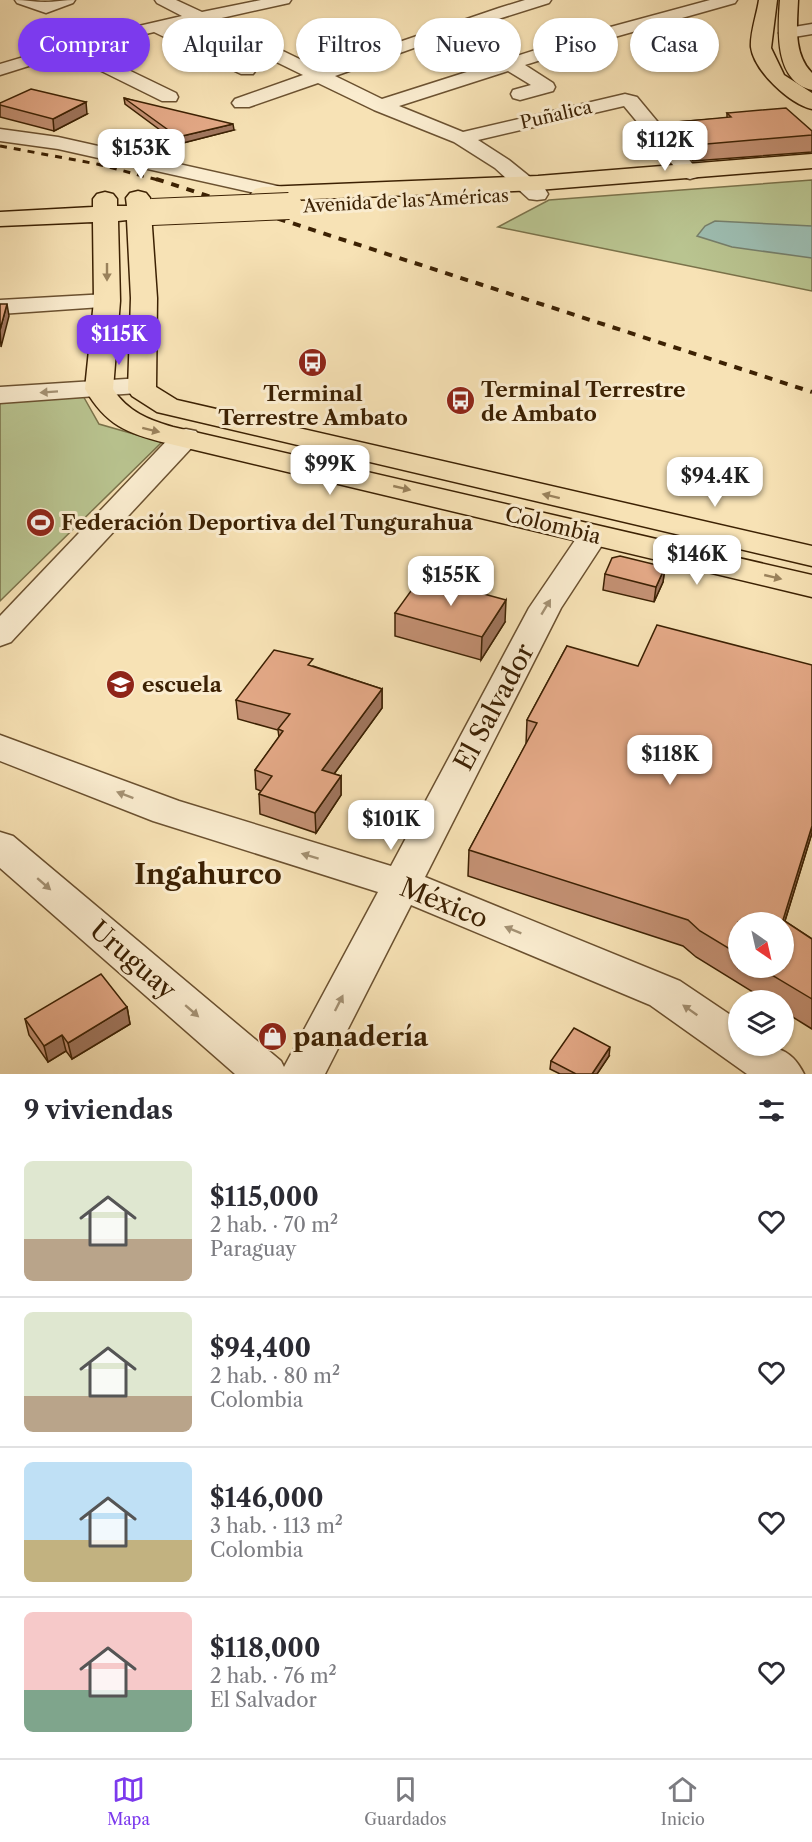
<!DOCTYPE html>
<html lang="es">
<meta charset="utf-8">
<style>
:root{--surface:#fff;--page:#f7f7f7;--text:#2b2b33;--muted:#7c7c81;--line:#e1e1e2;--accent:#7c3aed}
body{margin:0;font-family:"Libre Caslon Text",serif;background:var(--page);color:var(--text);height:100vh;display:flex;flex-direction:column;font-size:22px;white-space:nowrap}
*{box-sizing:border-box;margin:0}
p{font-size:20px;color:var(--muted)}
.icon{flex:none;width:33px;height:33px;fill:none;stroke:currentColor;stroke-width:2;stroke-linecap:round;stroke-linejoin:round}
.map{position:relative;height:1074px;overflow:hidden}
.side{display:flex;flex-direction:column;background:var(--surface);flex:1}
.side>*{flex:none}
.banner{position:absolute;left:18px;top:18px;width:777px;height:54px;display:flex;gap:12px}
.needle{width:39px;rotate:146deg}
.tools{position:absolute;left:728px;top:912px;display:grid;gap:12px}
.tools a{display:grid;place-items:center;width:66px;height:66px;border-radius:50%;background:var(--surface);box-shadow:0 2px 4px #0004;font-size:30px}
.price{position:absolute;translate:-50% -51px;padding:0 14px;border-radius:12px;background:#fff;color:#222;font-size:20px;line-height:39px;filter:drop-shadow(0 2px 3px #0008)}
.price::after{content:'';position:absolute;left:50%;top:36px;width:18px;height:14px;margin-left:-9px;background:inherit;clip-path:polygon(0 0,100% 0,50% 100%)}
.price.active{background:var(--accent);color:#fff}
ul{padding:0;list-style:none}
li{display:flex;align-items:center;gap:18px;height:150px;padding:0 24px}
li+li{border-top:2px solid var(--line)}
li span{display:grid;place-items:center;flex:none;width:168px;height:120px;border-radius:9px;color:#555}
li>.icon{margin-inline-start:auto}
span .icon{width:72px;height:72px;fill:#fffc;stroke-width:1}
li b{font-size:26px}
h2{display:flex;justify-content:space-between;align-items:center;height:72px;padding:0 24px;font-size:26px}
.tag{padding:0 21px;border-radius:27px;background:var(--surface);box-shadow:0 2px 4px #0004;font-size:21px;line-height:54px}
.tag.active{background:var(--accent);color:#fff}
.tabs{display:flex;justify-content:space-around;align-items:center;height:84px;border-top:2px solid var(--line);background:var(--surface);font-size:16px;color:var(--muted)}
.tabs a{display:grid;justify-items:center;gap:3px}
.tabs .active{color:var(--accent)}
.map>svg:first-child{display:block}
.green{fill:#b9c490;stroke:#7a724a;stroke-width:1.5}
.water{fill:#9dbdb1;stroke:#767f6b;stroke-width:1.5}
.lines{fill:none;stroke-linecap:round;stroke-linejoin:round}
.minor-casing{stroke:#6b5130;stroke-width:3}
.major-casing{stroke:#3c2103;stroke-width:3}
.minor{fill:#faeccf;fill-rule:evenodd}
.major{fill:#f7e2b5;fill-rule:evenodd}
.rail-far1{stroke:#3c2103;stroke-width:3;stroke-dasharray:7 7;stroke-linecap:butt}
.rail{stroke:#3c2103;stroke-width:4;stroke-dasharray:8 8;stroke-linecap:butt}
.major-bridge-casing{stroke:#3c2103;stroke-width:28;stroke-linecap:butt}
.major-bridge{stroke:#f7e2b5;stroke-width:26}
.wall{fill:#c49174;stroke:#3c2103;stroke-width:1.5;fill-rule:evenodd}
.shaded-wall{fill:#a0765e;stroke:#3c2103;stroke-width:1.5}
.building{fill:#e4a987;stroke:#3c2103;stroke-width:1.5}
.oneway{fill:#9a825c}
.oneway2{fill:#a49173}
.labels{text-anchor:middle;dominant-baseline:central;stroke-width:6;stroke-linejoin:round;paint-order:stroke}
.far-street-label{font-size:18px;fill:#3c2103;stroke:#faeccf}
.poi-label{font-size:21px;font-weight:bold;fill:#3c2103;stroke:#faeccf;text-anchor:start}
.street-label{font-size:21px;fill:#3c2103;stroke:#faeccf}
.near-street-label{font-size:26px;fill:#3c2103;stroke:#faeccf}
.near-poi-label{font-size:26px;font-weight:bold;fill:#3c2103;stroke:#faeccf;text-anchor:start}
.near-quarter-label{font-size:28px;font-weight:bold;fill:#3c2103;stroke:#faeccf}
</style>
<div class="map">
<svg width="812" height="1074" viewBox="0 0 812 1074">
<rect width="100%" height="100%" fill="#f7e2b5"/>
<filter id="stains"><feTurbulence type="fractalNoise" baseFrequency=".00333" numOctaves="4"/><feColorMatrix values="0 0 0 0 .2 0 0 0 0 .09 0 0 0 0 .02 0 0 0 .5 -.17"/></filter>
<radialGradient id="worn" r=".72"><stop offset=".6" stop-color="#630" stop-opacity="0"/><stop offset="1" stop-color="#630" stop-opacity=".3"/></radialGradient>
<g class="green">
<path d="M812,180V291L498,227L549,200Z"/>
<path d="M82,394L99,424L162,442L0,601V400Z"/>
</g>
<path class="water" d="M715,221L812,226V258L732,247L697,236L705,226Z"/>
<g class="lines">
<defs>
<g id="minor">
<path d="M15,0C25,0 35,2 45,2C54,2 65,0 75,0L73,3L46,13L17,3Z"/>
<path d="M155,0H176L202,12L261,0H291L289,3L217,19L320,69L499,8L525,0H551L549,3L473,27L335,76L382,99L592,32L710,0H737L735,3L604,40L525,65L553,83L555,87L553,91L520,100L513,98L511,94L513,90L531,85L508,71L399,106L463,132L625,94L637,97L700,173L697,177L690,179L683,177L624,106L478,140L509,160L545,189L548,194L545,199L537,200L529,199L495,168L454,142L374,110L318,83L249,107H235L232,103L235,99L303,75L197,23L173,28L253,66L256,70L253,74H241L154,32L85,49L176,93L178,97L176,101H162L67,54L0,75V64L91,37L182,16L157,3Z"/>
<path d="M812,24V34L788,38L782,37L779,33L782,29Z"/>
<path d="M0,129L58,137L286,188L294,189L297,194L294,199L286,200L58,149L0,141Z"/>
<path d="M107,294L116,296L119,301L116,306L0,314V300Z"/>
<path d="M142,378L151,380L155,386L151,392L0,403V387Z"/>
<path d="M186,429L196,431L200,437L196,443L11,642L0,646V616L176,431Z"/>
<path d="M593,527L604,530L608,536L561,608L425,877L680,981L738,1020V1046C768,1046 789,1043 804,1074H747L650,1005L411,905L325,1074H235L0,868V832L13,836L281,1061L284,1067L378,892L153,821L0,761V735L179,801L391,866L529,608L582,530Z"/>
</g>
<g id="major">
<path d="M759,0H777L771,48L784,75L812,93V109C790,104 754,71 751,47C750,33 757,14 759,0Z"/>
<path d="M780,0H798C797,25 793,54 812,73V90C774,81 778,30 780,0Z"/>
<path d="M812,154V168L538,190L263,201L255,199L251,194L255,189L263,187L538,176Z"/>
<path d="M138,191L146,193L150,198L157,298L156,387L177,400L812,546V566L157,412L132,396L128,390L131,298L127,220L118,221L120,301L113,389C128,412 149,420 173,427L812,575V597L166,443C126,433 106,425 85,389L94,301L93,222L0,226V212L93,207V199L97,194L105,192L113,194L117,199V206H127L126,198L130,193Z"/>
</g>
</defs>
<use href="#minor" class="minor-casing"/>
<use href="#major" class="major-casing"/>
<use href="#minor" class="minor"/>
<use href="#major" class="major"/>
<path class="rail-far1" d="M0,146L97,164L162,181"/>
<path class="rail" d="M156,179L812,392"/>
<defs>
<path id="major-bridge" d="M152,212L289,206"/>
</defs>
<use href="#major-bridge" class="major-bridge-casing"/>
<use href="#major-bridge" class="major-bridge"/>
</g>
<g class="wall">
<path d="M124,98L234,130L179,144L125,104Z"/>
<path d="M0,103L87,114L54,131L0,117Z"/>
<path d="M727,113L812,131V152L693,161L674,138L676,122L727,118Z"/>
<path d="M665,567L663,582L654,602L603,590L605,574Z"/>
<path d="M395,613L505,622L481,660L395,636Z"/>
<path d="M567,646L812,833L785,921L812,939V1029L783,1011V1000H766L696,957L683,946L468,876L469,850L526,744L527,720ZM738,922L783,968H738Z"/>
<path d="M313,666L382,689V708L334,774L341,776V795L316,833L260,814L259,794L261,791L256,789L255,770L279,737L278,730L238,719L236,700Z"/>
<path d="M127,1007L130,1024L72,1059L66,1051L48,1062L29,1035L25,1019Z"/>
<path d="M609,1056L597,1074H560L550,1069L551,1061Z"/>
</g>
<g class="shaded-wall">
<path d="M86,102L87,114L54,131L53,119Z"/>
<path d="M233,124L234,130L179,144L178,137Z"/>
<path d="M7,304L9,316L1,347L0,330Z"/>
<path d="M665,567L663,582L654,602L656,587Z"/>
<path d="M506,600L505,622L481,660L482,637Z"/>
<path d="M382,689V708L323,789L322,770Z"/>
<path d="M341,776V795L316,833L315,813Z"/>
<path d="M812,826V833L783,927L782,922Z"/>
<path d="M127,1007L130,1024L72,1059L68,1043Z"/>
<path d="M62,1035L66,1051L48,1062L44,1046Z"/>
<path d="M610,1047L609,1056L597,1074H592Z"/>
</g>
<g class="building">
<path d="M31,89L86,102L53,119L0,105V103Z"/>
<path d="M124,98L233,124L178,137Z"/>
<path d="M786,108L812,131V135L695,145L676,122L731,117L727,113Z"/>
<path d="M0,304H7L0,330Z"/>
<path d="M620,556L665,567L656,587L605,574L612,558Z"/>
<path d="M421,577L506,600L482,637L395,613Z"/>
<path d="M657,625L812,665V826L783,920L812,939V999L760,968H783V922H738V954L700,931L688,920L469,850L537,723L527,720L567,646L638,666Z"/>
<path d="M274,650L313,659L308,665L382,689L322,770L341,776L315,813L259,794L272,776L255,770L283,731L278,729L290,714L236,700Z"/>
<path d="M101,974L127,1007L68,1043L62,1035L44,1046L25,1019Z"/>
<path d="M574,1028L610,1047L592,1074H576L551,1061Z"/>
</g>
<defs><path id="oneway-solid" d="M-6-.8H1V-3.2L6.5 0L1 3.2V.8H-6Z" transform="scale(1.5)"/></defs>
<g class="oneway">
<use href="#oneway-solid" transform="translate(107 272) rotate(90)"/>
<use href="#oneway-solid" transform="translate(151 430) rotate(14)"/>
<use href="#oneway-solid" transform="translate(402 488) rotate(13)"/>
<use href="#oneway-solid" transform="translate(551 496) rotate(-166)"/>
<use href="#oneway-solid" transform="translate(773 577) rotate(13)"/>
</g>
<g class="oneway2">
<use href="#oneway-solid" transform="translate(49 392) rotate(176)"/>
<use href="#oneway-solid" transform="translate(546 607) rotate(-59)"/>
<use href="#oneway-solid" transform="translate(125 795) rotate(-159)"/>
<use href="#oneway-solid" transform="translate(310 856) rotate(-163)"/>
<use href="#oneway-solid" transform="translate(44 884) rotate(41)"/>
<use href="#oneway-solid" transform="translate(513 930) rotate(-158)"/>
<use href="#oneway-solid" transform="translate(339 1003) rotate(-63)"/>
<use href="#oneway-solid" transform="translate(690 1010) rotate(-145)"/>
<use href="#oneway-solid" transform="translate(192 1011) rotate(41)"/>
</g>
<defs>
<symbol id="bus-disc" viewBox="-11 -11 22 22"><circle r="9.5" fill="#8f2418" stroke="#faeccf"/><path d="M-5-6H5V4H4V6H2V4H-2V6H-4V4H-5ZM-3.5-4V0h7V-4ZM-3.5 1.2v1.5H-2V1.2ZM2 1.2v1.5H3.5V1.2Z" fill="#fff"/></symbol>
<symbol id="stadium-disc" viewBox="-11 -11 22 22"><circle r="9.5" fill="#8f2418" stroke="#faeccf"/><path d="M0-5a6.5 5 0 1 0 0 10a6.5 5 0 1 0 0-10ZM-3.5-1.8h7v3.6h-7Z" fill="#fff"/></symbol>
<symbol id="school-disc" viewBox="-11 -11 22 22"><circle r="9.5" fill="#8f2418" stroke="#faeccf"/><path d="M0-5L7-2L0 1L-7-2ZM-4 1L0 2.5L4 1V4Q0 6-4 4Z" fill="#fff"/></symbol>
<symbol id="shop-disc" viewBox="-11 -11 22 22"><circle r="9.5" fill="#8f2418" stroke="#faeccf"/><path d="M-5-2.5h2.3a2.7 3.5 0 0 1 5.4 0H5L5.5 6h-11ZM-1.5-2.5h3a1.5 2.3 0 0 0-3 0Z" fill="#fff"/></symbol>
</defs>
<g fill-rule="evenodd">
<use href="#bus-disc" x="296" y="346" width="33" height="33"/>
<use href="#bus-disc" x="444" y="384" width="33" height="33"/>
<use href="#stadium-disc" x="24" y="506" width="33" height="33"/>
<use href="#school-disc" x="104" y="668" width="33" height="33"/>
<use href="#shop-disc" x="256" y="1020" width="33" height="33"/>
</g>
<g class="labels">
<g class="far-street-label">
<text transform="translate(556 115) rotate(-13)">Puñalica</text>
<text transform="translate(406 201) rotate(-3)">Avenida de las Américas</text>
</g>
<g class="poi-label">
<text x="481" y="389">Terminal Terrestre<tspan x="481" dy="24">de Ambato</tspan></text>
<text x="313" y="393" text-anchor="middle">Terminal<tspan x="313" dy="24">Terrestre Ambato</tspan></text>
<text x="61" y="522">Federación Deportiva del Tungurahua</text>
<text x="142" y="684">escuela</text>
</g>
<g class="street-label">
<text transform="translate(553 525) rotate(14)">Colombia</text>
</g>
<g class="near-street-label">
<text transform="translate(494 707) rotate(-62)">El Salvador</text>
<text transform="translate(444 903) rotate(22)">México</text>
<text transform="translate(133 960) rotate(41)">Uruguay</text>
</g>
<g class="near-poi-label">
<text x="293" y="1037">panadería</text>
</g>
<g class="near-quarter-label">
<text x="208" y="874">Ingahurco</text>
</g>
</g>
<rect width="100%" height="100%" filter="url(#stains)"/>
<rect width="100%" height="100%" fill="url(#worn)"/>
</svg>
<div class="tools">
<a><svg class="needle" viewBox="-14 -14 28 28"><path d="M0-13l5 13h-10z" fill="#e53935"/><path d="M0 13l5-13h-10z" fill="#7c7c81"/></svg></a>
<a><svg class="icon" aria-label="layers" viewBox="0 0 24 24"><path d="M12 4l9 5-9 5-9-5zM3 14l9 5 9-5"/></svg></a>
</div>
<b class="price" style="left:665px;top:172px">$112K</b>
<b class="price" style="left:141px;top:180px">$153K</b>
<b class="price active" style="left:119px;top:366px">$115K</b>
<b class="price" style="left:330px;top:496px">$99K</b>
<b class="price" style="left:715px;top:508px">$94.4K</b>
<b class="price" style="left:697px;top:586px">$146K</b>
<b class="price" style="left:451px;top:607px">$155K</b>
<b class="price" style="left:670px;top:786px">$118K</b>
<b class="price" style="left:391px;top:851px">$101K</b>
<div class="banner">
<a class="tag active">Comprar</a>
<a class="tag">Alquilar</a>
<a class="tag">Filtros</a>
<a class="tag">Nuevo</a>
<a class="tag">Piso</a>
<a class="tag">Casa</a>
</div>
</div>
<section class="side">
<h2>9 viviendas<svg class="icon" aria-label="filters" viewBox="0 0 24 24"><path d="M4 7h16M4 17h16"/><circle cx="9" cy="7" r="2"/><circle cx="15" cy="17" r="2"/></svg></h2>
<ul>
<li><span style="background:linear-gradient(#dfe7d0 65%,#b9a48a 0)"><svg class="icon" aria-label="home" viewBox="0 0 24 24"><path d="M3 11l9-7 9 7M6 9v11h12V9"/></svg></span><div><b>$115,000</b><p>2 hab. · 70 m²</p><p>Paraguay</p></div><svg class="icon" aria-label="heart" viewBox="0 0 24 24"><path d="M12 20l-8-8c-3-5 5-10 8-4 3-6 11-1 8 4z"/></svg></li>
<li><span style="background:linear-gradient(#dfe7d0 70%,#b9a48a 0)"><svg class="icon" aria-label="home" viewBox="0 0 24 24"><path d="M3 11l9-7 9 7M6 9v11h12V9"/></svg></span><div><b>$94,400</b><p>2 hab. · 80 m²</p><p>Colombia</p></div><svg class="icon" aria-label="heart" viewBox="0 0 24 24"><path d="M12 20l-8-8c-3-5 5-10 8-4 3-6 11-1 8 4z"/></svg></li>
<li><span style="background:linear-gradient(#bfe0f5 65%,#c2b280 0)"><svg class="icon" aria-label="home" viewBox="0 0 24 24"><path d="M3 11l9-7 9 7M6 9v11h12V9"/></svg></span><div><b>$146,000</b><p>3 hab. · 113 m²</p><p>Colombia</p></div><svg class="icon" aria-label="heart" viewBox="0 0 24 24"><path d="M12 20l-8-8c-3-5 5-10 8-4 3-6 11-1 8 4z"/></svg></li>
<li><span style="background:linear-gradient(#f6c9c9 65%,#7fa58c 0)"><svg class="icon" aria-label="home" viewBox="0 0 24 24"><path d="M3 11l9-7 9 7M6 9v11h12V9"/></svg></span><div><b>$118,000</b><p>2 hab. · 76 m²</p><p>El Salvador</p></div><svg class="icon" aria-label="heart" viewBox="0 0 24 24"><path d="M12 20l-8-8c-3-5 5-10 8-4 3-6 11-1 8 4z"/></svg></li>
</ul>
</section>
<nav class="tabs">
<a class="active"><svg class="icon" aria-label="map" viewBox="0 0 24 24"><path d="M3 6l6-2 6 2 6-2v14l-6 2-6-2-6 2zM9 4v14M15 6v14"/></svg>Mapa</a>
<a><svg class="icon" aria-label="saved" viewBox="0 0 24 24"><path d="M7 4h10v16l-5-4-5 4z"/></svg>Guardados</a>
<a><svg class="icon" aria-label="home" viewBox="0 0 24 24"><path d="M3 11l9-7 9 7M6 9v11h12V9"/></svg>Inicio</a>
</nav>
